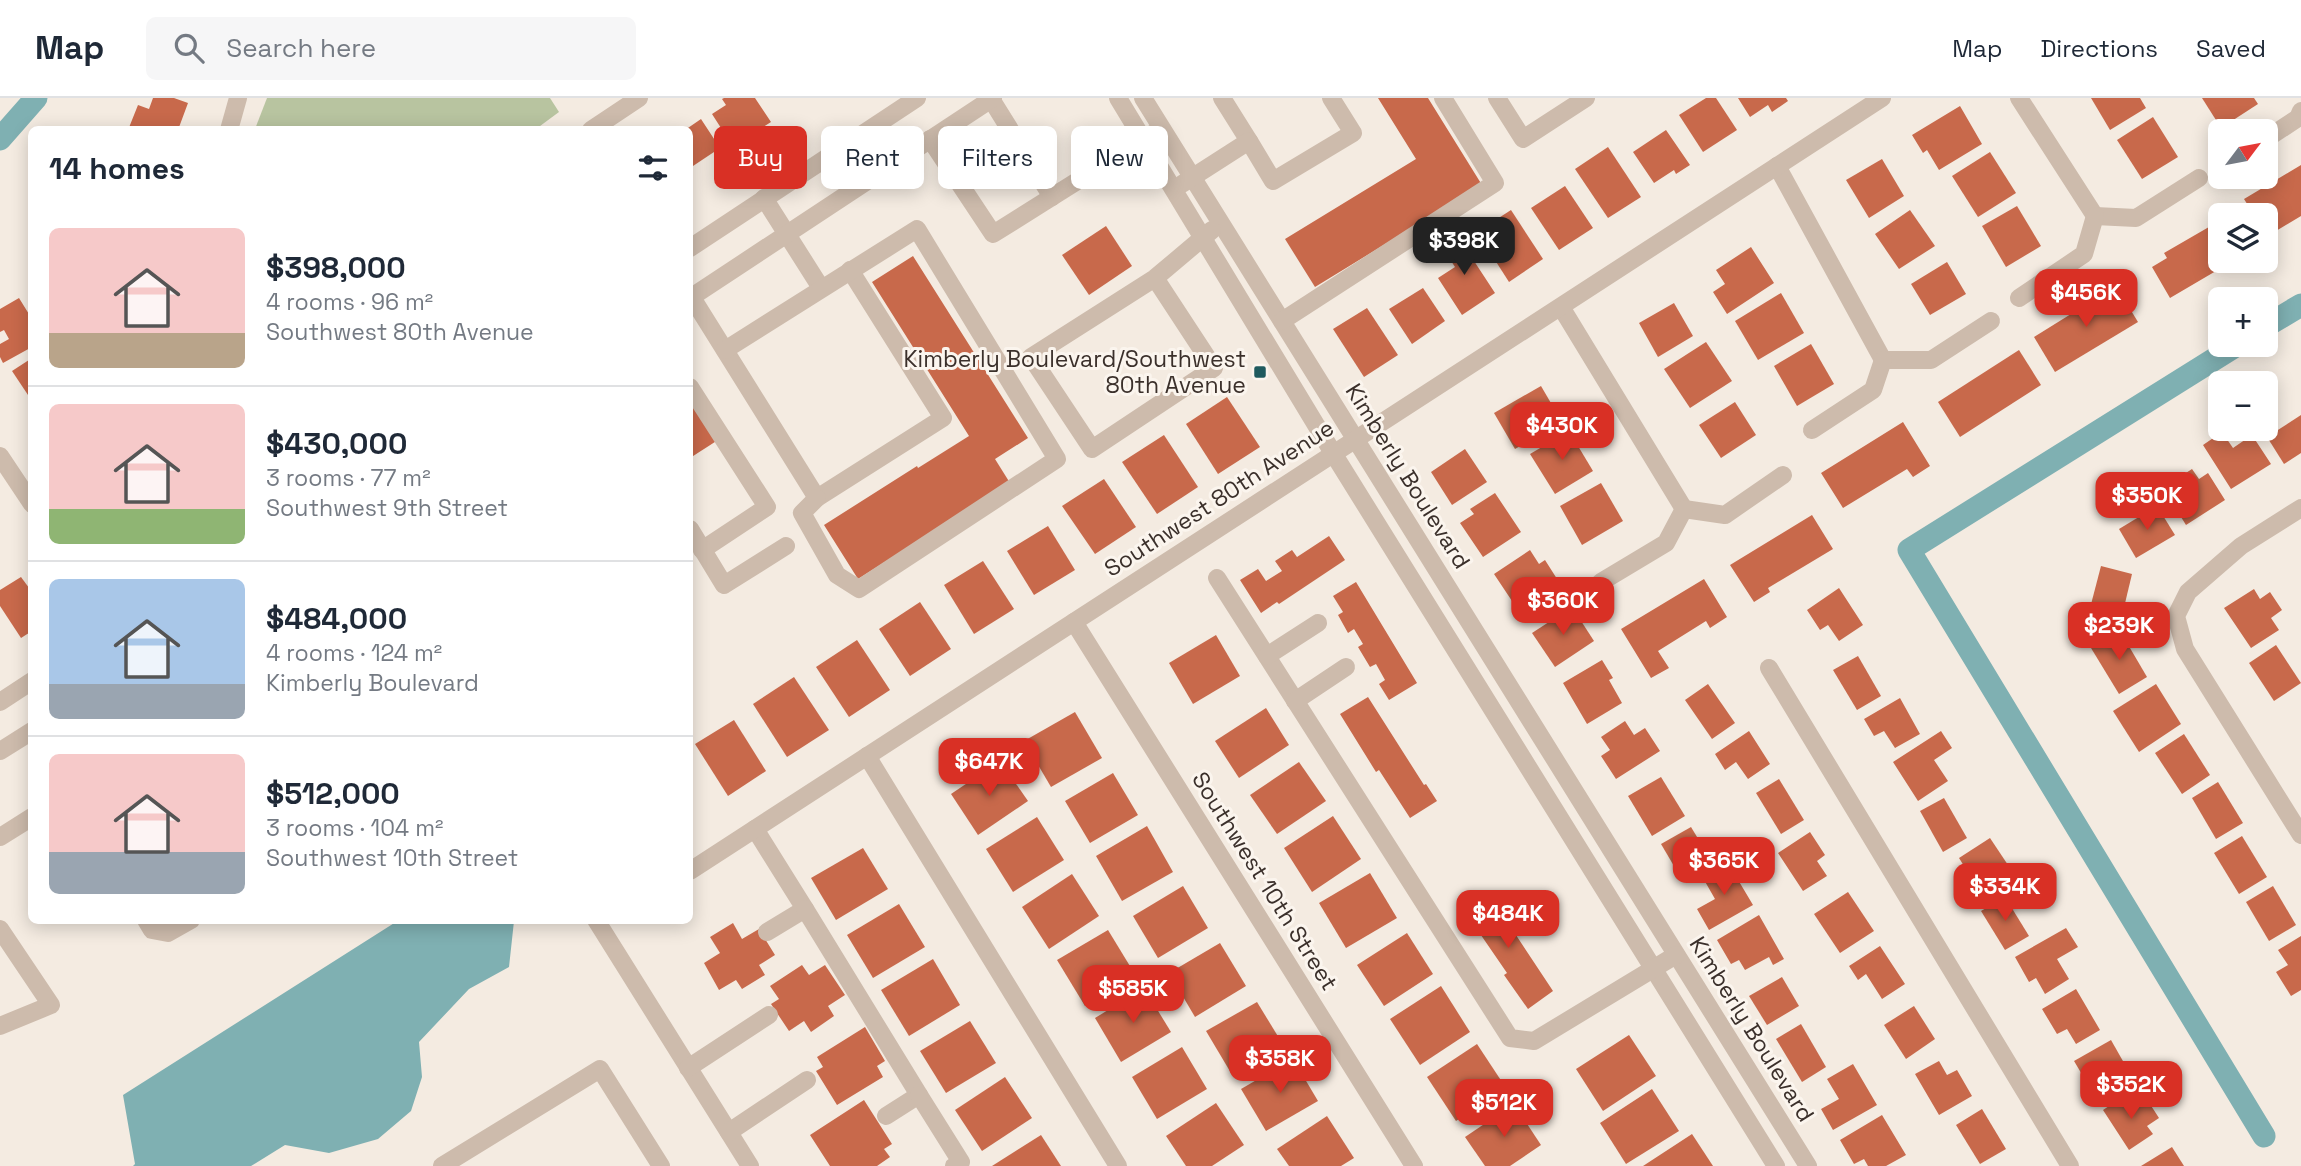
<!DOCTYPE html>
<meta charset="utf-8">
<style>
:root{--surface:#fff;--page:#f6f6f7;--text:#1f2937;--muted:#747a83;--line:#e0e1e3;--accent:#d93025}
body{margin:0;font-family:"Space Grotesk",sans-serif;background:var(--page);color:var(--text);height:100vh;display:flex;flex-direction:column;font-size:26px;white-space:nowrap}
*{box-sizing:border-box;margin:0}
p{font-size:23px;color:var(--muted)}
.icon{flex:none;width:38px;height:38px;fill:none;stroke:currentColor;stroke-width:2;stroke-linecap:round;stroke-linejoin:round}
.map{position:relative;flex:1;overflow:hidden}
.drawer{position:absolute;left:28px;top:28px;width:665px;height:798px;display:flex;flex-direction:column;background:var(--surface);border-radius:10px;box-shadow:0 4px 18px #0003}
.drawer>*{flex:none}
.hud{position:absolute;left:714px;top:28px;width:665px;height:63px;display:flex;gap:14px}
.needle{width:46px;rotate:58deg}
.buttons{position:absolute;left:2208px;top:21px;display:grid;gap:14px}
.buttons a{display:grid;place-items:center;width:70px;height:70px;border-radius:10px;background:var(--surface);box-shadow:0 4px 18px #0003;font-size:35px}
.price{position:absolute;translate:-50% -60px;padding:0 16px;border-radius:14px;background:var(--accent);color:#fff;font-size:23px;line-height:46px;filter:drop-shadow(0 2px 4px #0008)}
.price::after{content:'';position:absolute;left:50%;top:42px;width:21px;height:16px;margin-left:-10px;background:inherit;clip-path:polygon(0 0,100% 0,50% 100%)}
.price.current{background:#222;color:#fff}
ul{padding:0;list-style:none}
li{display:flex;align-items:center;gap:21px;height:175px;padding:0 21px}
li+li{border-top:2px solid var(--line)}
li span{display:grid;place-items:center;flex:none;width:196px;height:140px;border-radius:10px;color:#555}
li>.icon{margin-inline-start:auto}
span .icon{width:84px;height:84px;fill:#fffc;stroke-width:1}
li b{font-size:30px}
h2{display:flex;justify-content:space-between;align-items:center;height:84px;padding:0 21px;font-size:30px}
.tag{padding:0 24px;border-radius:10px;background:var(--surface);box-shadow:0 4px 18px #0003;font-size:24px;line-height:63px}
.tag.current{background:var(--accent);color:#fff}
header{display:flex;align-items:center;gap:42px;box-sizing:border-box;height:98px;padding:0 35px;background:var(--surface);border-bottom:2px solid var(--line)}
header strong{font-size:33px}
nav{display:flex;gap:38px;margin-inline-start:auto;font-size:24px}
.search{width:490px;height:63px;background:var(--page);display:flex;align-items:center;gap:18px;box-sizing:border-box;padding:0 24px;border-radius:10px;color:var(--muted);font-size:26px}
.map>svg:first-child{display:block}
.green{fill:#b8c4a0}
.water{fill:#7fb0b2}
.lines{fill:none;stroke-linecap:round;stroke-linejoin:round}
.canal{stroke:#7fb0b2;stroke-width:23}
.building{fill:#c8694b}
.minor{stroke:#cdbbac;stroke-width:18}
.poi-dot{fill:#1f5a5e;stroke:#fbf5ee;stroke-width:2.5}
.labels{text-anchor:middle;dominant-baseline:central;stroke-width:6;stroke-linejoin:round;paint-order:stroke}
.poi-label{font-size:23px;fill:#3b302b;stroke:#fbf5ee;text-anchor:end}
.street-label{font-size:23px;fill:#3b302b;stroke:#fbf5ee}
</style>
<header>
<strong>Map</strong>
<div class="search"><svg class="icon" aria-label="search" viewBox="0 0 24 24"><circle cx="10" cy="10" r="6"/><path d="M15 15l6 6"/></svg>Search here</div>
<nav><a>Map</a><a>Directions</a><a>Saved</a></nav>
</header>
<div class="map">
<svg width="2301" height="1068" viewBox="0 0 2301 1068">
<rect width="100%" height="100%" fill="#f4ebe1"/>
<path class="green" d="M267,0H550L559,14L536,31H255Z"/>
<path class="water" d="M399,822L514,823L509,869L469,891L419,944L422,979L411,1013L378,1041L329,1055L285,1047L251,1068H133L135,1066L123,997Z"/>
<g class="lines">
<g class="canal">
<path d="M0,41L36,0"/>
<path d="M2266,228L2301,207"/>
<path d="M2237,247L1909,452L2264,1038"/>
</g>
</g>
<g class="building">
<path d="M153,0H174L188,5L178,32H128L138,7L149,11Z"/>
<path d="M724,0H755L771,24L751,37L746,30L728,41L712,16L726,7L722,1Z"/>
<path d="M1378,0H1428L1482,87L1315,189L1285,141L1416,61Z"/>
<path d="M1706,0H1716L1737,32L1703,54L1679,17Z"/>
<path d="M1738,0H1786L1788,3L1772,14L1768,7L1750,19Z"/>
<path d="M2091,0H2140L2146,10L2110,32Z"/>
<path d="M2202,0H2254L2258,6L2221,30Z"/>
<path d="M1960,8L1982,46L1939,72L1927,52L1923,55L1912,37Z"/>
<path d="M2153,19L2178,59L2142,81L2117,42Z"/>
<path d="M701,21L720,50L690,70V32H685Z"/>
<path d="M1666,32L1690,67L1676,76L1674,72L1654,85L1633,54Z"/>
<path d="M1608,49L1641,99L1608,120L1575,71Z"/>
<path d="M1990,54L2016,95L1978,119L1952,78Z"/>
<path d="M1882,61L1904,98L1869,120L1846,82Z"/>
<path d="M2301,67V118L2266,139V117H2254L2244,101Z"/>
<path d="M1565,88L1593,130L1559,152L1531,110Z"/>
<path d="M2017,108L2041,148L2006,169L1982,128Z"/>
<path d="M1511,112L1543,161L1509,184L1477,134Z"/>
<path d="M1910,112L1935,148L1899,171L1875,136Z"/>
<path d="M2221,122V163H2233L2170,200L2152,169L2167,160L2164,155Z"/>
<path d="M1106,128L1132,168L1089,197L1062,157Z"/>
<path d="M1455,134L1495,195L1462,217L1438,180L1455,169L1439,144Z"/>
<path d="M1751,149L1774,185L1727,216L1713,194L1725,186L1716,172Z"/>
<path d="M913,158L1028,340L995,361L1010,385L858,481L824,427L917,368L918,370L969,338L872,184Z"/>
<path d="M1947,164L1966,196L1930,217L1911,186Z"/>
<path d="M2116,188L2138,224L2055,274L2034,239Z"/>
<path d="M1423,190L1445,223L1412,246L1389,211Z"/>
<path d="M1781,195L1804,235L1758,262L1735,223Z"/>
<path d="M19,200L32,221V249L3,265L0,259V246L9,241L4,232L0,234V211Z"/>
<path d="M1674,205L1693,238L1658,259L1639,225Z"/>
<path d="M1367,210L1398,257L1364,279L1333,231Z"/>
<path d="M1706,244L1732,283L1690,310L1664,271Z"/>
<path d="M1811,246L1834,286L1797,308L1774,268Z"/>
<path d="M2019,252L2041,287L1960,339L1938,304Z"/>
<path d="M32,260V303L12,273Z"/>
<path d="M1541,288L1562,324L1515,351L1494,315Z"/>
<path d="M690,299L718,342L690,360Z"/>
<path d="M1227,299L1260,349L1218,376L1186,326Z"/>
<path d="M1735,304L1756,337L1721,360L1699,327Z"/>
<path d="M2301,317V355L2284,366L2267,339Z"/>
<path d="M1903,324L1930,368L1913,379L1907,371L1843,410L1821,375Z"/>
<path d="M1569,333L1593,373L1555,396L1530,356Z"/>
<path d="M2222,334L2233,350L2252,337L2271,366L2231,391L2203,347Z"/>
<path d="M1164,337L1198,389L1157,416L1122,364Z"/>
<path d="M1465,351L1487,384L1452,407L1431,374Z"/>
<path d="M2192,371L2199,381L2208,375L2225,402L2186,427L2163,390Z"/>
<path d="M1104,381L1136,429L1095,456L1062,408Z"/>
<path d="M1601,385L1623,423L1582,447L1560,408Z"/>
<path d="M1495,395L1521,434L1483,459L1460,425L1474,416L1470,411Z"/>
<path d="M2157,408L2175,437L2136,460L2119,431Z"/>
<path d="M1812,417L1833,451L1768,490L1770,494L1754,504L1730,467Z"/>
<path d="M1048,428L1075,472L1034,497L1007,453Z"/>
<path d="M1329,438L1345,462L1279,506L1277,504L1261,515L1240,482L1258,471L1266,483L1282,473L1275,463L1292,452L1297,459Z"/>
<path d="M1530,452L1539,466L1545,462L1559,484L1518,512L1494,476Z"/>
<path d="M983,463L1014,511L974,536L944,487Z"/>
<path d="M2101,468L2132,476L2121,522L2089,514Z"/>
<path d="M21,479L32,494V533L21,540L0,508V492Z"/>
<path d="M1704,481L1727,519L1710,530L1706,523L1658,553L1669,570L1651,580L1621,531Z"/>
<path d="M1356,484L1417,585L1389,602L1379,586L1385,582L1376,566L1370,569L1358,549L1363,546L1354,531L1348,535L1338,517L1343,514L1333,498Z"/>
<path d="M1839,490L1863,527L1839,543L1828,527L1820,532L1807,512Z"/>
<path d="M2254,491L2260,501L2270,494L2282,512L2271,520L2279,532L2251,550L2224,510Z"/>
<path d="M920,504L951,551L910,578L879,531Z"/>
<path d="M1572,509L1594,543L1555,569L1532,535Z"/>
<path d="M2120,533L2147,579L2119,596L2091,550Z"/>
<path d="M1216,537L1240,578L1193,606L1169,565Z"/>
<path d="M857,542L890,592L849,619L816,569Z"/>
<path d="M2276,547L2301,585L2274,603L2249,565Z"/>
<path d="M1858,558L1881,598L1857,612L1833,572Z"/>
<path d="M1602,562L1613,580L1609,582L1622,605L1587,626L1563,585Z"/>
<path d="M794,579L829,632L787,659L753,606Z"/>
<path d="M1708,586L1735,625L1712,641L1685,602Z"/>
<path d="M2156,586L2181,626L2139,654L2113,613Z"/>
<path d="M1368,599L1424,687L1426,686L1437,703L1410,720L1379,672L1376,674L1340,616Z"/>
<path d="M1900,600L1920,636L1895,650L1884,633L1874,638L1864,621Z"/>
<path d="M1266,610L1289,647L1239,680L1215,643Z"/>
<path d="M1075,614L1102,660L1051,689L1024,643Z"/>
<path d="M734,622L766,673L728,698L695,646Z"/>
<path d="M1625,623L1634,637L1645,630L1660,653L1616,681L1601,658L1610,652L1601,639Z"/>
<path d="M1749,633L1770,666L1748,681L1736,664L1725,672L1715,656Z"/>
<path d="M1941,633L1952,650L1934,662L1948,683L1918,703L1893,664Z"/>
<path d="M2184,636L2210,677L2182,696L2155,655Z"/>
<path d="M1000,663L1028,703L978,737L951,696Z"/>
<path d="M1299,664L1326,703L1277,736L1250,697Z"/>
<path d="M1113,675L1138,717L1090,745L1065,703Z"/>
<path d="M1661,679L1685,718L1652,738L1628,698Z"/>
<path d="M1779,681L1804,722L1781,736L1756,695Z"/>
<path d="M2218,684L2243,725L2216,741L2192,700Z"/>
<path d="M1944,700L1967,740L1943,754L1920,713Z"/>
<path d="M1333,718L1361,761L1312,794L1284,750Z"/>
<path d="M1037,719L1064,762L1013,794L986,751Z"/>
<path d="M1147,728L1173,774L1122,803L1096,758Z"/>
<path d="M1691,729L1711,762L1681,780L1661,746Z"/>
<path d="M1810,734L1825,757L1817,763L1827,778L1803,793L1778,755Z"/>
<path d="M2242,738L2267,779L2239,796L2214,755Z"/>
<path d="M1990,740L2014,776L1982,797L1959,760Z"/>
<path d="M863,750L888,791L836,822L811,780Z"/>
<path d="M1728,765L1753,807L1709,832L1697,811L1715,801L1703,780Z"/>
<path d="M1370,775L1397,820L1346,850L1319,805Z"/>
<path d="M1072,776L1099,818L1049,851L1022,809Z"/>
<path d="M1183,788L1208,830L1158,860L1133,818Z"/>
<path d="M2273,788L2296,827L2269,843L2246,804Z"/>
<path d="M1483,793L1496,812L1501,808L1513,825L1510,828L1553,893L1528,911L1504,877L1507,875L1461,808Z"/>
<path d="M1848,794L1874,833L1840,855L1814,816Z"/>
<path d="M2005,799L2029,838L2005,852L1981,813Z"/>
<path d="M899,806L925,849L873,880L847,837Z"/>
<path d="M1759,817L1784,861L1773,867L1769,859L1745,872L1739,862L1731,866L1717,842Z"/>
<path d="M733,825L742,841L759,831L775,857L759,867L765,877L742,891L736,882L719,892L704,865L720,855L710,839Z"/>
<path d="M2066,830L2078,849L2057,861L2069,881L2045,896L2036,880L2029,884L2015,859Z"/>
<path d="M1108,832L1136,878L1085,908L1057,862Z"/>
<path d="M1407,835L1433,876L1384,908L1357,867Z"/>
<path d="M2301,838V892L2291,898L2276,874L2288,867L2278,852Z"/>
<path d="M1220,845L1246,888L1195,919L1169,875Z"/>
<path d="M1880,848L1905,886L1882,901L1866,876L1858,882L1849,868Z"/>
<path d="M933,861L960,907L909,938L881,892Z"/>
<path d="M802,867L809,877L825,867L845,897L828,908L834,918L811,934L804,923L789,933L771,906L779,901L770,888Z"/>
<path d="M1782,879L1799,908L1767,927L1749,898Z"/>
<path d="M1441,888L1470,934L1420,967L1390,921Z"/>
<path d="M1144,890L1171,934L1121,964L1095,920Z"/>
<path d="M2076,891L2100,932L2076,946L2067,931L2057,936L2042,911Z"/>
<path d="M1257,904L1282,945L1231,975L1206,933Z"/>
<path d="M1914,908L1935,941L1906,961L1884,927Z"/>
<path d="M970,923L996,965L946,995L920,953Z"/>
<path d="M1801,926L1826,969L1802,984L1776,941Z"/>
<path d="M865,929L885,963L877,968L883,979L837,1007L816,973L823,969L817,959Z"/>
<path d="M1629,937L1656,978L1603,1013L1576,971Z"/>
<path d="M2111,942L2132,979L2096,1000L2074,963Z"/>
<path d="M1477,946L1506,990L1456,1023L1427,979Z"/>
<path d="M1182,949L1207,991L1157,1021L1132,979Z"/>
<path d="M1293,961L1318,1003L1266,1033L1241,991Z"/>
<path d="M1939,963L1947,977L1957,972L1972,998L1939,1017L1915,976Z"/>
<path d="M1853,966L1877,1007L1833,1032L1821,1011L1839,1001L1827,981Z"/>
<path d="M1005,979L1032,1020L982,1053L955,1012Z"/>
<path d="M1652,991L1679,1033L1626,1066L1600,1025Z"/>
<path d="M2127,996L2136,1011L2148,1003L2159,1020L2147,1028L2153,1036L2129,1052L2103,1012Z"/>
<path d="M864,1002L892,1046L884,1051L890,1059L877,1068H830L810,1037Z"/>
<path d="M1216,1005L1244,1047L1212,1068H1186L1166,1038Z"/>
<path d="M1514,1006L1541,1047L1510,1068H1485L1465,1039Z"/>
<path d="M1982,1011L2006,1051L1980,1066L1956,1027Z"/>
<path d="M1882,1017L1906,1057L1886,1068H1868L1864,1061L1854,1066L1840,1042Z"/>
<path d="M1327,1018L1354,1060L1341,1068H1289L1277,1051Z"/>
<path d="M1692,1036L1713,1068H1643Z"/>
<path d="M1041,1037L1061,1068H992Z"/>
<path d="M2172,1049L2184,1068H2141Z"/>
</g>
<g class="lines">
<g class="minor">
<path d="M1118,0L1333,355L1776,1068"/>
<path d="M1143,0L1808,1068"/>
<path d="M1222,0L1249,43"/>
<path d="M1497,0L1523,41L1586,0"/>
<path d="M2019,0L2095,118"/>
<path d="M991,1L1052,99"/>
<path d="M229,32L238,0"/>
<path d="M591,32L639,0"/>
<path d="M930,41L993,136L1152,36"/>
<path d="M2266,41L2298,20L2301,13"/>
<path d="M1777,68L1883,262"/>
<path d="M1182,86L1249,43L1273,83L1353,35L1331,0"/>
<path d="M764,100L821,190"/>
<path d="M2095,118L2136,120L2199,80"/>
<path d="M690,150L917,0"/>
<path d="M1155,180L1214,270L1092,351L1031,259L1155,180L1212,132"/>
<path d="M691,198L817,400L943,320L850,172"/>
<path d="M690,200L993,0"/>
<path d="M2019,200L2084,156L2095,118"/>
<path d="M1561,209L1684,411"/>
<path d="M1282,223L1495,85L1443,0"/>
<path d="M725,252L917,131L1057,361L859,491L837,477L802,415L817,400"/>
<path d="M1883,262H1931L1991,223"/>
<path d="M690,289L767,409L702,452"/>
<path d="M1812,332L1873,292L1883,262"/>
<path d="M0,358L32,406"/>
<path d="M2301,410L2241,448L2188,494L2176,518L2185,551L2301,737"/>
<path d="M1684,411L1725,417L1783,377"/>
<path d="M690,431L724,487L786,448"/>
<path d="M1217,480L1510,940L1534,943L1676,857"/>
<path d="M1601,484L1666,445L1684,411"/>
<path d="M1074,524L1414,1068"/>
<path d="M1267,558L1318,525"/>
<path d="M1769,570L2070,1068"/>
<path d="M1295,603L1346,569"/>
<path d="M0,604L32,583"/>
<path d="M0,653L32,633"/>
<path d="M867,658L1118,1068"/>
<path d="M755,731L805,811L767,834"/>
<path d="M0,739L32,719"/>
<path d="M690,773L1882,0"/>
<path d="M805,811L919,997L886,1018"/>
<path d="M146,822L152,832L168,835L191,822"/>
<path d="M596,822L750,1068"/>
<path d="M0,831L51,907L0,928"/>
<path d="M688,970L769,917"/>
<path d="M919,997L961,1064L954,1068"/>
<path d="M729,1034L807,982"/>
<path d="M442,1068L600,971L661,1068"/>
</g>
</g>
<rect class="poi-dot" x="1253" y="267" width="14" height="14" rx="3.5"/>
<g class="labels">
<g class="poi-label">
<text x="1246" y="261">Kimberly Boulevard/Southwest<tspan x="1246" dy="26">80th Avenue</tspan></text>
</g>
<g class="street-label">
<text transform="translate(1408 378) rotate(58)">Kimberly Boulevard</text>
<text transform="translate(1219 400) rotate(-33)">Southwest 80th Avenue</text>
<text transform="translate(1265 783) rotate(58)">Southwest 10th Street</text>
<text transform="translate(1752 931) rotate(58)">Kimberly Boulevard</text>
</g>
</g>
</svg>
<div class="buttons">
<a><svg class="needle" viewBox="-14 -14 28 28"><path d="M0-13l5 13h-10z" fill="#e53935"/><path d="M0 13l5-13h-10z" fill="#747a83"/></svg></a>
<a><svg class="icon" aria-label="layers" viewBox="0 0 24 24"><path d="M12 4l9 5-9 5-9-5zM3 14l9 5 9-5"/></svg></a>
<a>+</a>
<a>−</a>
</div>
<b class="price current" style="left:1464px;top:179px">$398K</b>
<b class="price" style="left:2086px;top:231px">$456K</b>
<b class="price" style="left:1562px;top:364px">$430K</b>
<b class="price" style="left:2147px;top:434px">$350K</b>
<b class="price" style="left:1563px;top:539px">$360K</b>
<b class="price" style="left:2119px;top:564px">$239K</b>
<b class="price" style="left:989px;top:700px">$647K</b>
<b class="price" style="left:1724px;top:799px">$365K</b>
<b class="price" style="left:2005px;top:825px">$334K</b>
<b class="price" style="left:1508px;top:852px">$484K</b>
<b class="price" style="left:1133px;top:927px">$585K</b>
<b class="price" style="left:1280px;top:997px">$358K</b>
<b class="price" style="left:2131px;top:1023px">$352K</b>
<b class="price" style="left:1504px;top:1041px">$512K</b>
<div class="hud">
<a class="tag current">Buy</a>
<a class="tag">Rent</a>
<a class="tag">Filters</a>
<a class="tag">New</a>
</div>
<section class="drawer">
<h2>14 homes<svg class="icon" aria-label="filters" viewBox="0 0 24 24"><path d="M4 7h16M4 17h16"/><circle cx="9" cy="7" r="2"/><circle cx="15" cy="17" r="2"/></svg></h2>
<ul>
<li><span style="background:linear-gradient(#f6c9c9 75%,#b9a48a 0)"><svg class="icon" aria-label="home" viewBox="0 0 24 24"><path d="M3 11l9-7 9 7M6 9v11h12V9"/></svg></span><div><b>$398,000</b><p>4 rooms · 96 m²</p><p>Southwest 80th Avenue</p></div></li>
<li><span style="background:linear-gradient(#f6c9c9 75%,#8fb573 0)"><svg class="icon" aria-label="home" viewBox="0 0 24 24"><path d="M3 11l9-7 9 7M6 9v11h12V9"/></svg></span><div><b>$430,000</b><p>3 rooms · 77 m²</p><p>Southwest 9th Street</p></div></li>
<li><span style="background:linear-gradient(#a9c7e8 75%,#9aa5b1 0)"><svg class="icon" aria-label="home" viewBox="0 0 24 24"><path d="M3 11l9-7 9 7M6 9v11h12V9"/></svg></span><div><b>$484,000</b><p>4 rooms · 124 m²</p><p>Kimberly Boulevard</p></div></li>
<li><span style="background:linear-gradient(#f6c9c9 70%,#9aa5b1 0)"><svg class="icon" aria-label="home" viewBox="0 0 24 24"><path d="M3 11l9-7 9 7M6 9v11h12V9"/></svg></span><div><b>$512,000</b><p>3 rooms · 104 m²</p><p>Southwest 10th Street</p></div></li>
</ul>
</section>
</div>
